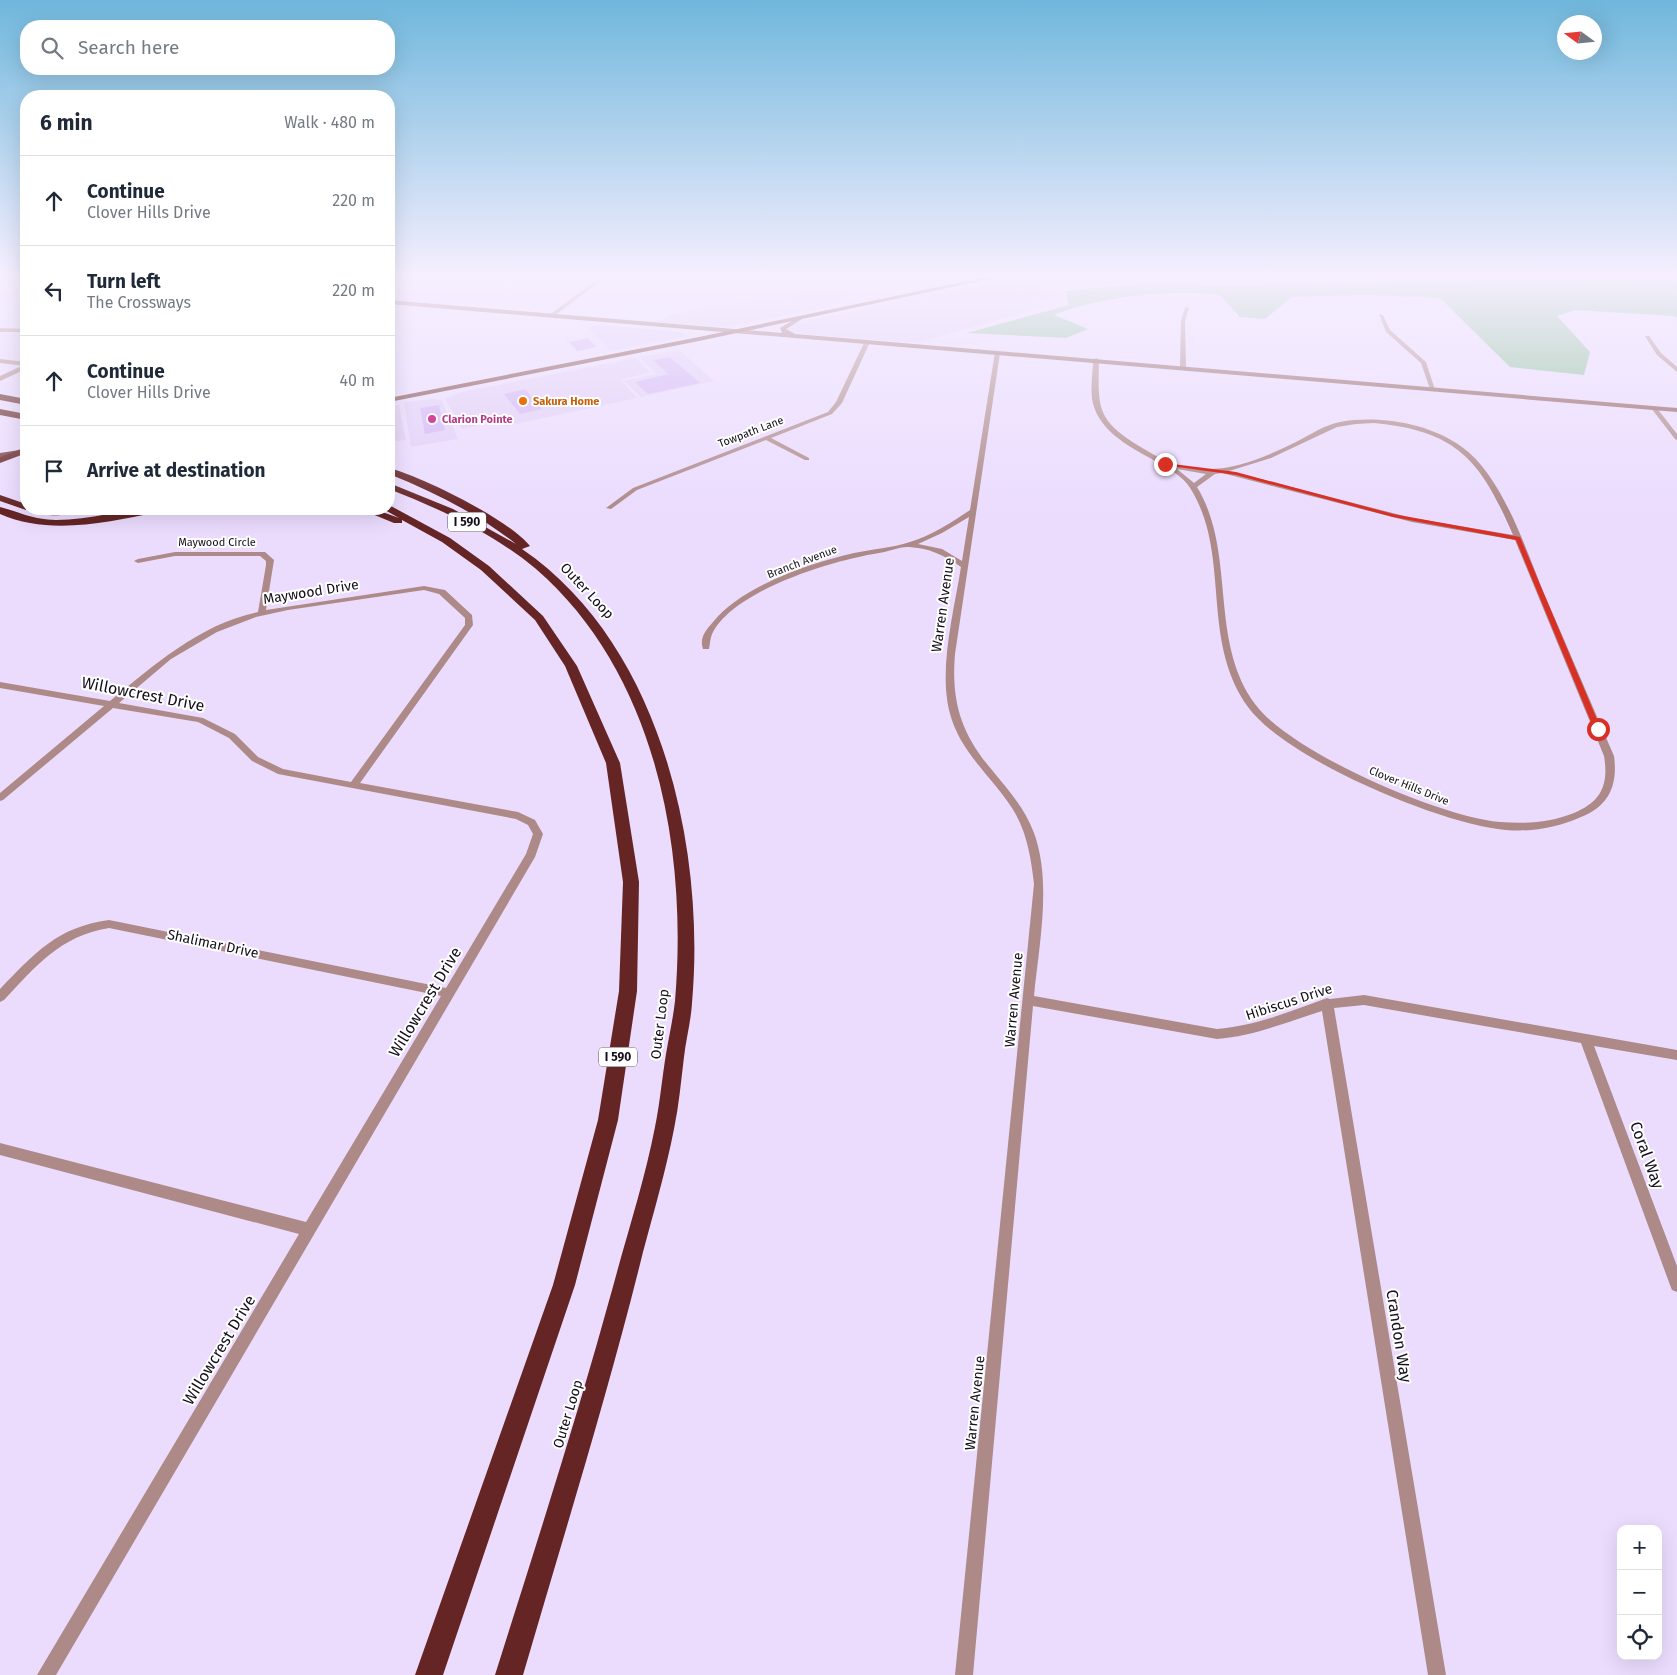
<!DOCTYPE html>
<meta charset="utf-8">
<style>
:root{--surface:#fff;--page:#f6f6f7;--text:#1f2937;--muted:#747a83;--line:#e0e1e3}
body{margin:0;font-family:"Fira Sans",sans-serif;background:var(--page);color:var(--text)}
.controls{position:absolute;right:15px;bottom:15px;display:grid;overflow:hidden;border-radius:10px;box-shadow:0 5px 20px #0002}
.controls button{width:45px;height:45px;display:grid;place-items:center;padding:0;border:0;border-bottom:1px solid var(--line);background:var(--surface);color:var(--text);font:25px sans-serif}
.compass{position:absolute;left:1557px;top:15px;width:45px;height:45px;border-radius:50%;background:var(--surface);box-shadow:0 5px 20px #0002;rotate:285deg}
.stop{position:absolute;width:15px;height:15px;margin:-11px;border:4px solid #d93025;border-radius:50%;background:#fff}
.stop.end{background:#d93025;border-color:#fff;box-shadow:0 1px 5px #0008}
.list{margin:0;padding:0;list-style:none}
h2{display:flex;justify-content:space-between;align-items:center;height:65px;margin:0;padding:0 20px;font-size:21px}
h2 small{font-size:16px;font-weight:400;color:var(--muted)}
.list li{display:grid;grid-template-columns:32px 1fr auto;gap:15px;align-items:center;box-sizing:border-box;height:90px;padding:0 20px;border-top:1px solid var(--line)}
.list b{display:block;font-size:19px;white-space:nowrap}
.list p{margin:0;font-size:16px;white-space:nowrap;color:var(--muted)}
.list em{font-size:16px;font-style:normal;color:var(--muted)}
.icon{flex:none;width:28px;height:28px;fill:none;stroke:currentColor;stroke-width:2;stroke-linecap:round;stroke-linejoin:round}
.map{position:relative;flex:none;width:1677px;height:1675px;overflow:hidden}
.search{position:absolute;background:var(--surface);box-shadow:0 5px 20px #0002;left:20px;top:20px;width:375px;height:55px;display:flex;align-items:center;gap:12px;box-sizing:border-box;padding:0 18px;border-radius:20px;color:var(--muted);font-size:19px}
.panel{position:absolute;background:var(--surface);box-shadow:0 5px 20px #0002;left:20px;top:90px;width:375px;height:425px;border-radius:20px}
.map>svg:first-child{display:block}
</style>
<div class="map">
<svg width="1677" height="1675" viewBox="0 0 1677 1675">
<rect width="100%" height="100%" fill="#ebdcfe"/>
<path fill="#e1cff7" d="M1020,276H1436L1440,278L1221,283L1139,282L1077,287L1072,285V288L1022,278L1058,296L1034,301L1044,307L917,343L791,333L784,330L792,324Z
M828,291L839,292L854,302L724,327L658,322L670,315L704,308Z
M596,325L683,332L687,336L611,351L588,328Z
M679,350L714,381L641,397L624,381L656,374L639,357Z
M636,358L650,372L621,380L637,398L506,426L492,422L462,429L445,399L457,393Z
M432,399L442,400L458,439L411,447L404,402Z
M399,405L406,440L389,442V406Z"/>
<path fill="#8ac096" d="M1609,277L1677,278V318L1674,316L1575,310L1557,316L1590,352L1584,375L1510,367L1440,298L1369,295L1292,297L1265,319L1240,317L1220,295C1169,290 1101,296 1054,315L1088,329L1066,338L967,333L1069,305L1065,291L1142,284L1243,285Z"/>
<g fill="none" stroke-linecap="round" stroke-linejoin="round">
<path stroke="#5bbccb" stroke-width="2" d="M0,281L19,276"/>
</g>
<path fill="#d2b4f4" d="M588,338L597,347L577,351L569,342Z
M670,357L700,383L648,394L635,382L668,374L653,360Z
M525,389L542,409L520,414L504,394Z
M439,405L445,430L425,434L420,408Z"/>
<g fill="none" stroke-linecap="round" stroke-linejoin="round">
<path fill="#ad8a88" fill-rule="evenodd" d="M602,276H607L553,317H549V315Z
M1187,307L1189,308L1185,321L1186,368L1183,370L1180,368L1181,321L1185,308Z
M1379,314L1383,315L1390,330L1426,362L1435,390L1430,389L1421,363L1386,332Z
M0,328L26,329V332H0Z
M1645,336H1649L1661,353L1677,367V372L1657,355Z
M865,341L870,342L842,403L832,414L771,438L809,458V460H805L766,440L637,490L611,509L606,508L633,488L828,412L836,402Z
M995,352L1000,353L955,654C951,701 961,734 992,770C1008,790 1025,808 1034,833C1052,882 1039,945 1034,996L1217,1029C1256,1026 1291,1011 1327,998L1330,999L1364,995L1677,1050V1060L1594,1046L1677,1266V1292L1672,1290L1670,1285L1581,1043L1364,1005L1334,1008L1446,1675H1428L1322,1011C1287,1022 1254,1036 1217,1039L1033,1006L973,1675H955L1034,884C1031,858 1027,831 1012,808C990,774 959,752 949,710C939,667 954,611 961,567C945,555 928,548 909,547C901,546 887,552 879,553C834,560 733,590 712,634C710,639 710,644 709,649H703C699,638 706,630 713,622C742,586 810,563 854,553C873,549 892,548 910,542C932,535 951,523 970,510ZM969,517L962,561L942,549L918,544L942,533Z
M1096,358L1099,360C1098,407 1096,420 1139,446C1148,451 1157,457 1167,462C1171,464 1177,465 1182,466C1223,476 1259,460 1296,442C1310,435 1324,425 1340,422C1379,415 1429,423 1462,447C1503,476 1527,553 1546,598C1569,651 1591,703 1614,756C1618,785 1609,806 1581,817C1554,829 1527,833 1498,829C1435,821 1286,759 1248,707C1200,640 1231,557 1192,491C1186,480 1175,472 1164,466C1139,451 1104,437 1094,407C1089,392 1093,375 1093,360ZM1374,423C1458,431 1481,461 1513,535L1412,518L1229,471L1271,458L1337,427L1356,424ZM1177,469L1206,474L1194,483ZM1222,473L1412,522L1515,540L1604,756C1609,785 1601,802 1574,813C1549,823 1526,824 1500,822C1440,817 1290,752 1255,704C1208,640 1237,553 1197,487L1215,474Z
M0,359L26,362V366L0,363Z
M1654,406L1656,407L1677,434V440L1675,439L1651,408Z
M175,552H265L274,560L266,610L424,586L445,590L472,615L473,625L360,783L518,812L535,820L543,834L535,857L56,1675H37L299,1234L0,1155V1143L306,1222L441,996L109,928C60,936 36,966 4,1000L0,1002V989C35,953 57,927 109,920L446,988L526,854L533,834L528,825L516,819L278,774L252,761L229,738L198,722L113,708L3,800L0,801V793L104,706L0,688V682L110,701C154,665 200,624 258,612L266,565V561L260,556H175L138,563L134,561L138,559ZM424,590L439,594L465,618V625L351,782L283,769L258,757L235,734L203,718L119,703L171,659L217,632L256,617L288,610Z"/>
<path fill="#ad8a88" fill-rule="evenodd" d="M26,364V369L0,381V376Z"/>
<path fill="#905f5d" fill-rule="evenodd" d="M389,300L782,333L780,328L800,316L802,319L786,329L795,334L1677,408V412L389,304Z"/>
<path fill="#79403e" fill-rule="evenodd" d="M991,276H1004L699,341L389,402V398L699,337Z
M26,449V453L0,457V453Z"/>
<path fill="#652525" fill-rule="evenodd" d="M0,394L26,399V405L0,400Z
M0,409L26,414V420L0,415Z
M21,449L26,452L24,454L0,463V457Z
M389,468C423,477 508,519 530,546L522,549C660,643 706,846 692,1003C691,1021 686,1039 684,1057C681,1081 679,1105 674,1129C666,1170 654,1211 643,1252C608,1394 564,1534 523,1675H495C536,1545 578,1415 614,1283C628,1231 645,1179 655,1127C660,1103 662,1078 666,1054C669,1036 673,1019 675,1001C688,849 656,673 536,569C493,533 440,509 389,489V483L453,509L516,544C478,514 434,492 389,474Z
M0,495L26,504V509H30L26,510L0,501Z
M389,505L450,538L489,566L543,616L577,666L620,763L639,882L637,991L618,1120L575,1285L443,1675H415L553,1285L598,1120L619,991L623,882L606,763L565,666L535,620L481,570L442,542L402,520V523H394L360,509H374L399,518L385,510L389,509Z
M0,507C22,513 31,519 56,520C93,520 128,507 164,509L159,512C107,522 50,536 0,514Z
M30,509H53L66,513C59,518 37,514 30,509Z"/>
</g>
<linearGradient id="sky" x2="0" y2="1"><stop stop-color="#6fb7dc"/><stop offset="0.54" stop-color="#f6efff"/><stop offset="1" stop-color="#f6efff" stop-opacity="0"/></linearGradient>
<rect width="1677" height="511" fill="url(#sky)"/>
<path fill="#d93025" d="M1165,463L1236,472L1393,514L1520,537L1601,729L1598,732L1594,729L1516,540L1393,517L1236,475L1163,465Z"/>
<circle fill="#e8710a" stroke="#fff" stroke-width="2" cx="523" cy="401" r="5"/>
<circle fill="#d1479c" stroke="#fff" stroke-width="2" cx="432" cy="419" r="5"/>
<g text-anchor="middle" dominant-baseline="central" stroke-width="4" stroke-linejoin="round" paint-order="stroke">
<g font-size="11" font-weight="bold" fill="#c56008" stroke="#fff" text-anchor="start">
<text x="533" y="401">Sakura Home</text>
</g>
<g font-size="11" font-weight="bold" fill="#b23c85" stroke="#fff" text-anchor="start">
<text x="442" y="419">Clarion Pointe</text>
</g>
<g font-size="11" fill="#140e1a" stroke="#fff">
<text transform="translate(751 432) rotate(-21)">Towpath Lane</text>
<text x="217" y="542">Maywood Circle</text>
<text transform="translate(802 562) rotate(-21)">Branch Avenue</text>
<text transform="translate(1409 786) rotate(22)">Clover Hills Drive</text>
</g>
<g fill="#fff" stroke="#5a565f" stroke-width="1">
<rect x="448" y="512.5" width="38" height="19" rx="4"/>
<rect x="599" y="1047.5" width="38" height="19" rx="4"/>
</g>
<g font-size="12" font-weight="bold" fill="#140e1a">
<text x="467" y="522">I 590</text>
<text x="618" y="1057">I 590</text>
</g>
<g font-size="14" fill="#140e1a" stroke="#fff">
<text transform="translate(587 591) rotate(47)">Outer Loop</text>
<text transform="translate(311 592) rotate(-9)">Maywood Drive</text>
<text transform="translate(943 605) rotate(-82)">Warren Avenue</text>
<text transform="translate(213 944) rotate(12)">Shalimar Drive</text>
<text transform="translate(1014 1000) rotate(-85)">Warren Avenue</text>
<text transform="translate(1289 1002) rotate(-18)">Hibiscus Drive</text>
<text transform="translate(660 1024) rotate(-83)">Outer Loop</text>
<text transform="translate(975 1403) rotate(-84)">Warren Avenue</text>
<text transform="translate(568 1414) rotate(-73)">Outer Loop</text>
</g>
<g font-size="16" fill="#140e1a" stroke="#fff">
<text transform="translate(143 694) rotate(11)">Willowcrest Drive</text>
<text transform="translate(425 1002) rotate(-59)">Willowcrest Drive</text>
<text transform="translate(1647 1155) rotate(70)">Coral Way</text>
<text transform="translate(1399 1336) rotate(81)">Crandon Way</text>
<text transform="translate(219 1350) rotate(-59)">Willowcrest Drive</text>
</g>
</g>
</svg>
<div class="controls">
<button>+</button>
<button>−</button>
<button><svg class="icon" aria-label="locate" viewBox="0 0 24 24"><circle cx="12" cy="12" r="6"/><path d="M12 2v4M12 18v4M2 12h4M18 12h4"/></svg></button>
</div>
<svg class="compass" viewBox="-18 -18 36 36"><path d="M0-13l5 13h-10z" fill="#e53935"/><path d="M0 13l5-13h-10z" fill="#747a83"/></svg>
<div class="stop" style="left:1598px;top:729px"></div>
<div class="stop end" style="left:1165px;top:464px"></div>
<div class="search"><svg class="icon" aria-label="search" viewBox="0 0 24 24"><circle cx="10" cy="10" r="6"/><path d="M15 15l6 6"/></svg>Search here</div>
<section class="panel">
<h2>6 min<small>Walk · 480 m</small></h2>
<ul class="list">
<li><svg class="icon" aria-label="ahead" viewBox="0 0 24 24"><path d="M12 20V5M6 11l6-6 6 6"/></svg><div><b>Continue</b><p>Clover Hills Drive</p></div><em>220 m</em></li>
<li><svg class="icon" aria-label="left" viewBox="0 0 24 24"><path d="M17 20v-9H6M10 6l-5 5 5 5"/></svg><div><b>Turn left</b><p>The Crossways</p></div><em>220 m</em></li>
<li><svg class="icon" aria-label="ahead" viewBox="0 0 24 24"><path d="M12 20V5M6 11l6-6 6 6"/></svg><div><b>Continue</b><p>Clover Hills Drive</p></div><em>40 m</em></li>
<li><svg class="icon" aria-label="arrive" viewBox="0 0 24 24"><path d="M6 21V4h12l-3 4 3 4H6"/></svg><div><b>Arrive at destination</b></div></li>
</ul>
</section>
</div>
